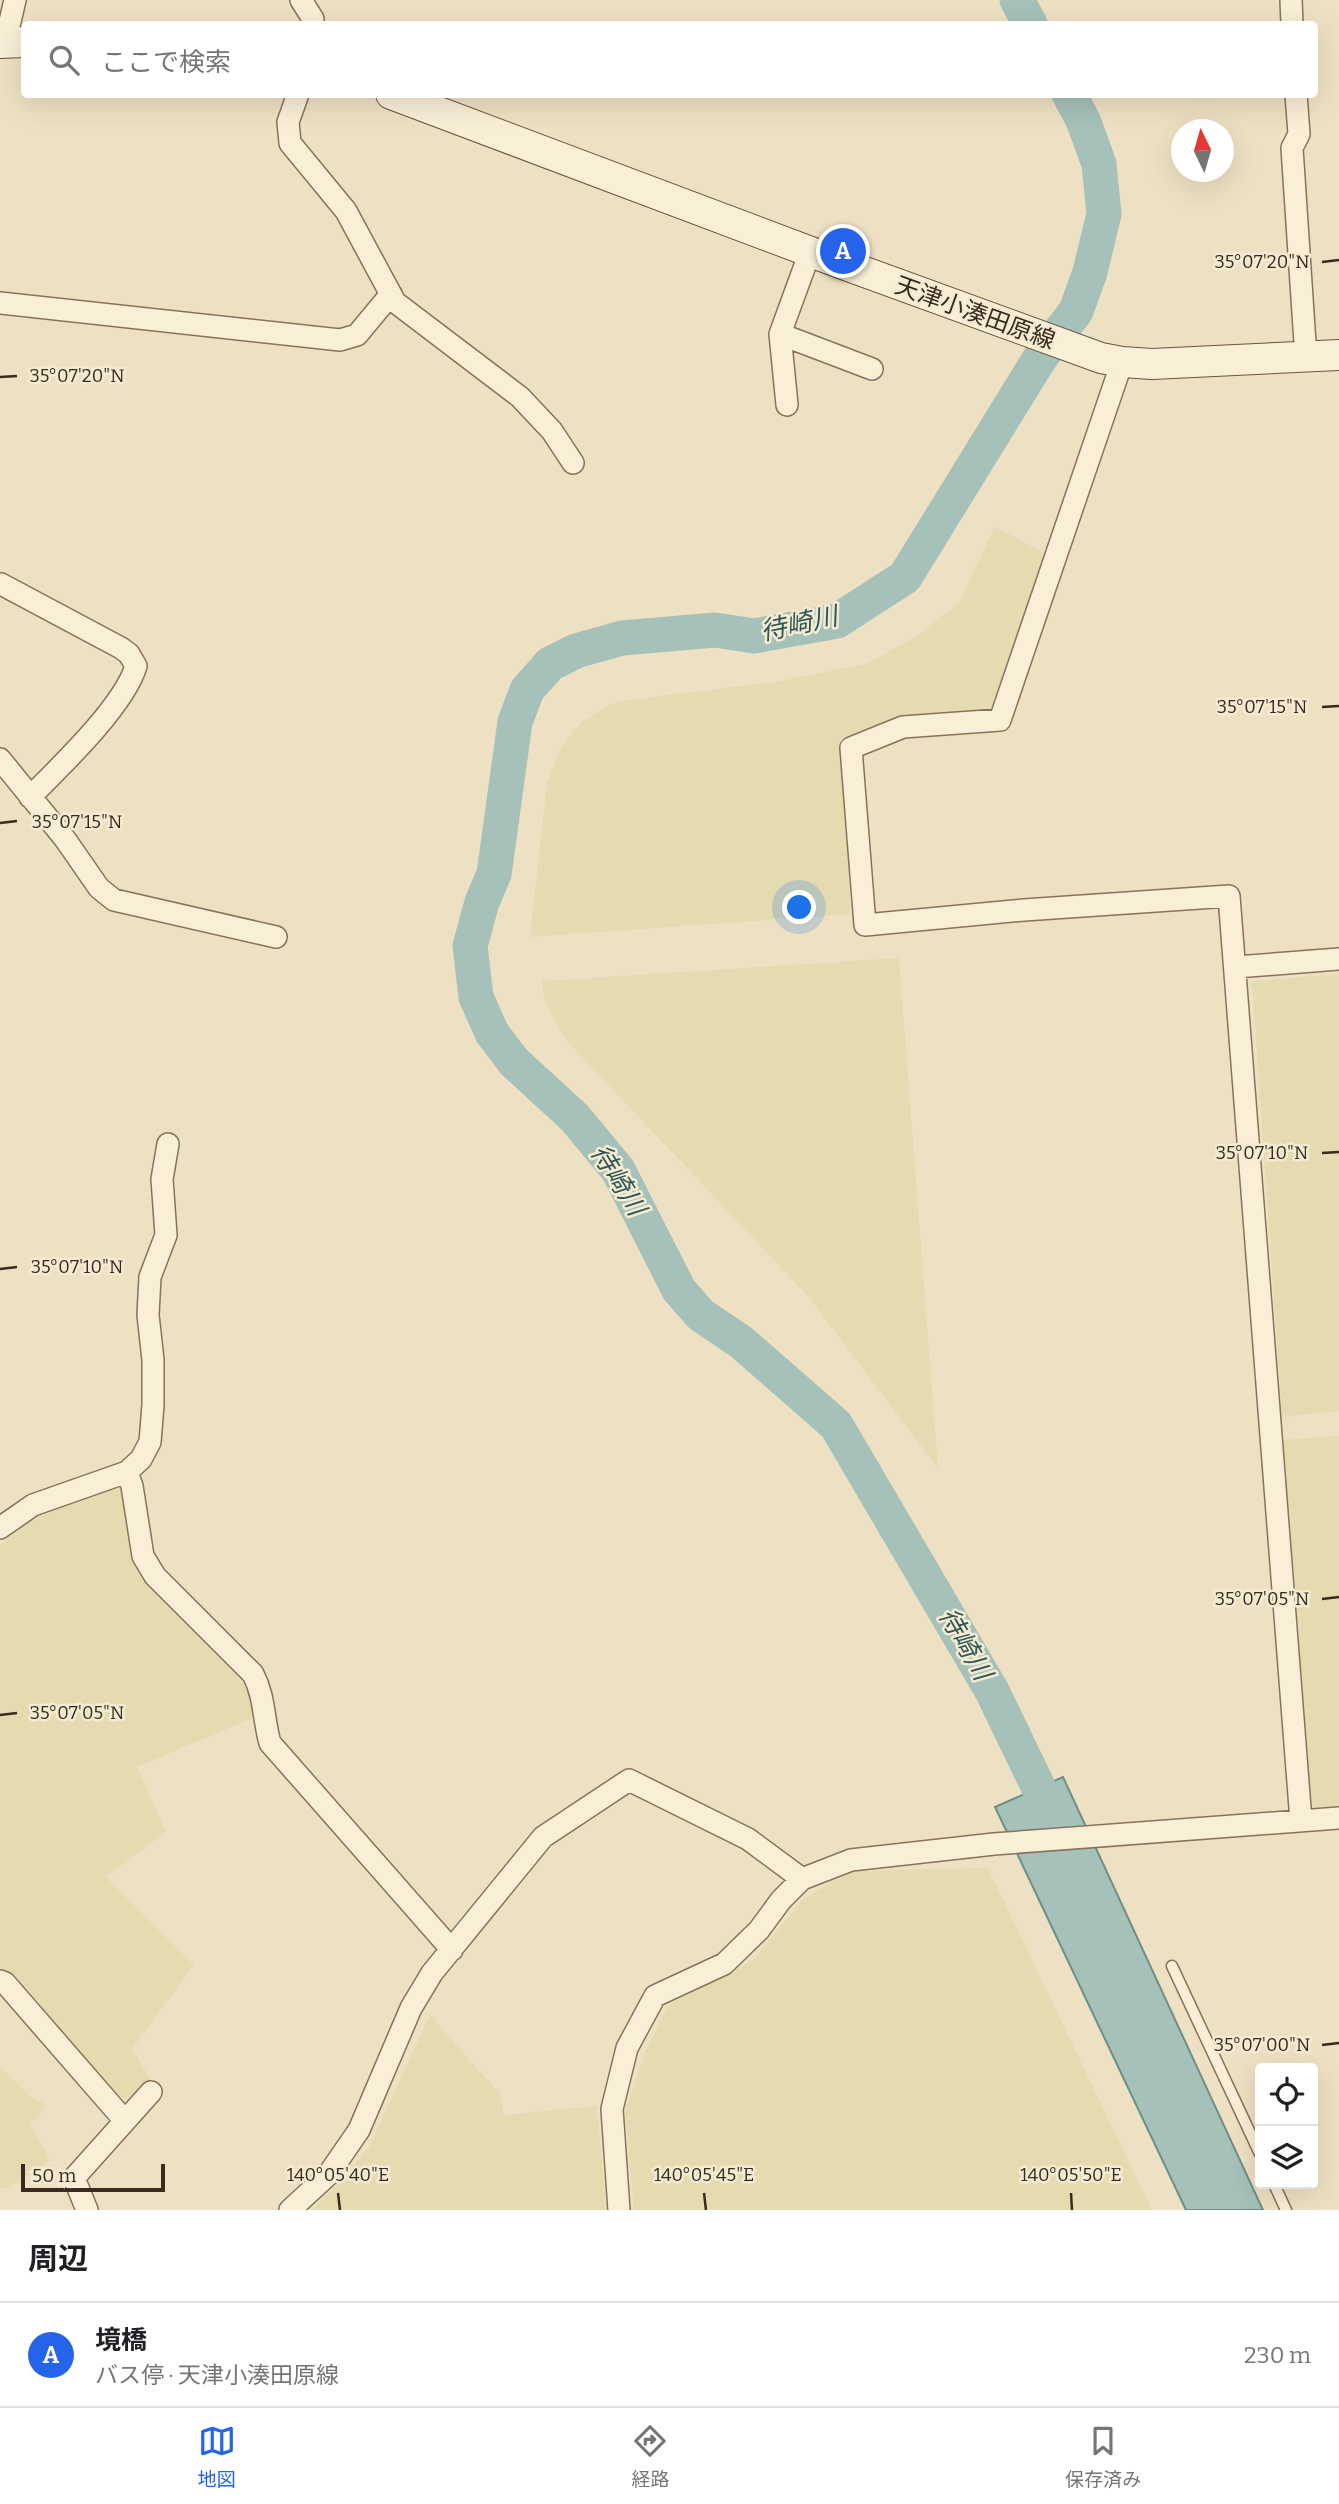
<!DOCTYPE html>
<html lang="ja">
<meta charset="utf-8">
<style>
:root{--surface:#fff;--page:#f6f6f6;--text:#202124;--muted:#757577;--line:#e0e0e0;--accent:#2563eb}
body{margin:0;font-family:Bitter,"Noto Sans JP",serif;background:var(--page);color:var(--text)}
.controls{position:absolute;right:21px;bottom:21px;display:grid;overflow:hidden;border-radius:7px;box-shadow:0 7px 28px #0002}
.controls button{width:63px;height:63px;display:grid;place-items:center;padding:0;border:0;border-bottom:2px solid var(--line);background:var(--surface);color:var(--text);font:35px sans-serif}
.compass{position:absolute;left:1171px;top:119px;width:63px;height:63px;border-radius:50%;background:var(--surface);box-shadow:0 7px 28px #0002;rotate:355deg}
.scale{position:absolute;left:21px;bottom:18px;width:144px;box-sizing:border-box;padding-left:7px;border:4px solid #382a1e;border-top:0;font-size:19px;line-height:24px;white-space:nowrap;color:#382a1e;-webkit-text-stroke:5px #f5ebd2;paint-order:stroke}
.you{position:absolute;left:800px;top:908px;width:24px;height:24px;margin:-18px;border:5px solid #fff;border-radius:50%;background:#1a73e8;box-shadow:0 0 0 10px #1a73e833}
.badge{display:grid;place-items:center;width:46px;height:46px;border-radius:50%;background:var(--accent);color:#fff;font-size:23px;font-weight:700}
.pin{position:absolute;translate:-50% -50%;border:4px solid #fff;box-shadow:0 2px 7px #0006}
.list{margin:0;padding:0;list-style:none}
h2{display:flex;justify-content:space-between;align-items:center;height:91px;margin:0;padding:0 28px;font-size:30px}
h2 small{font-size:23px;font-weight:400;color:var(--muted)}
.list li{display:grid;grid-template-columns:46px 1fr auto;gap:21px;align-items:center;box-sizing:border-box;height:105px;padding:0 28px;border-top:2px solid var(--line)}
.list b{display:block;font-size:26px;white-space:nowrap}
.list p{margin:0;font-size:23px;white-space:nowrap;color:var(--muted)}
.list em{font-size:23px;font-style:normal;color:var(--muted)}
.icon{flex:none;width:38px;height:38px;fill:none;stroke:currentColor;stroke-width:2;stroke-linecap:round;stroke-linejoin:round}
.map{position:relative;flex:none;width:1339px;height:2210px;overflow:hidden}
.search{position:absolute;background:var(--surface);box-shadow:0 7px 28px #0002;left:21px;right:21px;top:21px;height:77px;display:flex;align-items:center;gap:18px;box-sizing:border-box;padding:0 24px;border-radius:7px;color:var(--muted);font-size:26px}
.sheet{height:196px;background:var(--surface)}
nav{display:flex;justify-content:space-around;align-items:center;box-sizing:border-box;height:98px;border-top:2px solid var(--line);background:var(--surface);font-size:19px;color:var(--muted)}
nav a{display:grid;justify-items:center;gap:4px}
nav .on{color:var(--accent)}
.map>svg:first-child{display:block}
</style>
<div class="map">
<svg width="1339" height="2210" viewBox="0 0 1339 2210">
<rect width="100%" height="100%" fill="#eee1c3"/>
<path fill="#e4dbb0" d="M995,526L1045,554L993,708L942,717H904L840,738L848,832L850,914L530,937L547,783L562,746L582,722L609,705L628,700L775,682L865,664L915,638L959,603Z
M899,958L938,1468L807,1295L565,1039L545,1002L542,981Z
M1339,974V1411L1282,1417L1252,981Z
M1339,1436V1806L1312,1808L1283,1440Z
M122,1487L126,1528L138,1572L252,1687L258,1716L137,1767L166,1832L106,1877L194,1965L132,2049L152,2081L131,2099L119,2097L0,1971V1546L24,1519Z
M988,1868L1152,2210H634L625,2113L644,2055L668,2005L752,1961L802,1900L851,1871Z
M430,2015L500,2094L504,2115L597,2106L606,2210H312L336,2186L369,2147Z
M0,2067L32,2097L44,2104L45,2107L40,2115L30,2124L50,2160L6,2189L0,2187Z"/>
<path fill="#a5c1b9" stroke="#6c8f86" stroke-width="2" d="M1063,1777L1263,2210H1186L995,1807Z"/>
<g fill="none" stroke-linecap="round" stroke-linejoin="round">
<path stroke="#a5c1b9" stroke-width="35" d="M1017,0L1030,24
M1059,1830L992,1691L836,1425L741,1342L701,1315L679,1290L618,1170L575,1118L514,1062L492,1033L476,997L470,946L482,902L494,874L515,722L527,690L550,664L576,651L622,638L715,630L754,636L837,621L905,577L1040,358L1076,311L1090,272L1104,214L1099,164L1083,120L1069,94"/>
<defs>
<path id="service" d="M1172,1966L1260,2154
M1274,2184L1286,2210"/>
<path id="minor" d="M301,0L313,19V24
M1291,0L1292,24
M5,43L15,0
M298,94L288,122L290,143L346,211L395,302L520,397L552,431L573,463
M1296,94L1299,134L1292,148L1306,358
M810,252L780,334L872,369
M0,303L340,340L357,335L391,294
M780,334L787,405
M1122,362L1000,720L903,727L851,748L865,925L1024,910L1229,896L1301,1821
M1,584L121,648L129,654L136,666C124,706 61,766 30,797
M0,759L65,839L99,888L114,900L276,937
M1236,967L1339,959
M127,1472L132,1486L143,1556L155,1576L253,1674C265,1697 263,1718 270,1743L452,1950
M0,1528L33,1505L127,1472L141,1459L150,1442L153,1405V1360L148,1315L150,1277L166,1235L162,1179L168,1144
M0,1981L5,1983L125,2121L74,2178L87,2210
M125,2121L151,2092
M290,2210L328,2175L359,2130L411,2008L432,1973L543,1837L629,1780L748,1839L802,1879
M619,2210L612,2109L627,2048L655,1996L724,1964L759,1930L781,1900L802,1879L851,1860L994,1844L1339,1818"/>
<path id="secondary" d="M0,43L24,42
M391,94L840,263L1101,358L1122,362L1152,364L1339,355"/>
</defs>
<use href="#service" stroke="#88725a" stroke-width="13"/>
<use href="#minor" stroke="#88725a" stroke-width="24"/>
<use href="#secondary" stroke="#6a533d" stroke-width="32"/>
<use href="#service" stroke="#f9eed6" stroke-width="10"/>
<use href="#minor" stroke="#f9eed6" stroke-width="21"/>
<use href="#secondary" stroke="#f9eed6" stroke-width="30"/>
</g>
<path fill="none" stroke="#382a1e" stroke-width="2.5" d="M1322,262L1339,260M0,377L17,376M1322,707L1339,706M0,823L17,821M1322,1153L1339,1152M0,1269L17,1267M1322,1599L1339,1597M0,1715L17,1713M1322,2045L1339,2043M338,2193L340,2210M704,2193L706,2210M1071,2193L1072,2210"/>
<g text-anchor="middle" dominant-baseline="central" stroke-width="5" stroke-linejoin="round" paint-order="stroke">
<g font-size="24" fill="#382a1e" stroke="#f5ebd2">
<text transform="translate(975 313) rotate(20)">天津小湊田原線</text>
</g>
<g font-size="26" font-style="italic" fill="#2d5855" stroke="#f5ebd2">
<text transform="translate(799 624) rotate(-12)">待崎川</text>
<text transform="translate(618 1180) rotate(58)">待崎川</text>
<text transform="translate(965 1644) rotate(60)">待崎川</text>
</g>
</g>
<g font-size="18" text-anchor="middle" fill="#382a1e" stroke="#f5ebd2" stroke-width="5" stroke-linejoin="round" paint-order="stroke">
<text x="1262" y="268">35°07'20"N</text>
<text x="77" y="382">35°07'20"N</text>
<text x="1262" y="713">35°07'15"N</text>
<text x="77" y="828">35°07'15"N</text>
<text x="1262" y="1159">35°07'10"N</text>
<text x="77" y="1273">35°07'10"N</text>
<text x="1262" y="1605">35°07'05"N</text>
<text x="77" y="1719">35°07'05"N</text>
<text x="1262" y="2051">35°07'00"N</text>
<text x="338" y="2181">140°05'40"E</text>
<text x="704" y="2181">140°05'45"E</text>
<text x="1071" y="2181">140°05'50"E</text>
</g>
</svg>
<div class="controls">
<button><svg class="icon" aria-label="locate" viewBox="0 0 24 24"><circle cx="12" cy="12" r="6"/><path d="M12 2v4M12 18v4M2 12h4M18 12h4"/></svg></button>
<button><svg class="icon" aria-label="layers" viewBox="0 0 24 24"><path d="M12 4l9 5-9 5-9-5zM3 14l9 5 9-5"/></svg></button>
</div>
<svg class="compass" viewBox="-18 -18 36 36"><path d="M0-13l5 13h-10z" fill="#e53935"/><path d="M0 13l5-13h-10z" fill="#757577"/></svg>
<div class="scale">50 m</div>
<div class="you"></div>
<div class="pin badge" style="left:843px;top:251px">A</div>
<div class="search"><svg class="icon" aria-label="search" viewBox="0 0 24 24"><circle cx="10" cy="10" r="6"/><path d="M15 15l6 6"/></svg>ここで検索</div>
</div>
<section class="sheet">
<h2>周辺<small></small></h2>
<ul class="list">
<li><span class="badge">A</span><div><b>境橋</b><p>バス停 · 天津小湊田原線</p></div><em>230 m</em></li>
</ul>
</section>
<nav>
<a class="on"><svg class="icon" aria-label="map" viewBox="0 0 24 24"><path d="M3 6l6-2 6 2 6-2v14l-6 2-6-2-6 2zM9 4v14M15 6v14"/></svg>地図</a>
<a><svg class="icon" aria-label="directions" viewBox="0 0 24 24"><path d="M12 3l9 9-9 9-9-9zM9 14v-3h6M13 9l2 2-2 2"/></svg>経路</a>
<a><svg class="icon" aria-label="saved" viewBox="0 0 24 24"><path d="M7 4h10v16l-5-4-5 4z"/></svg>保存済み</a>
</nav>
